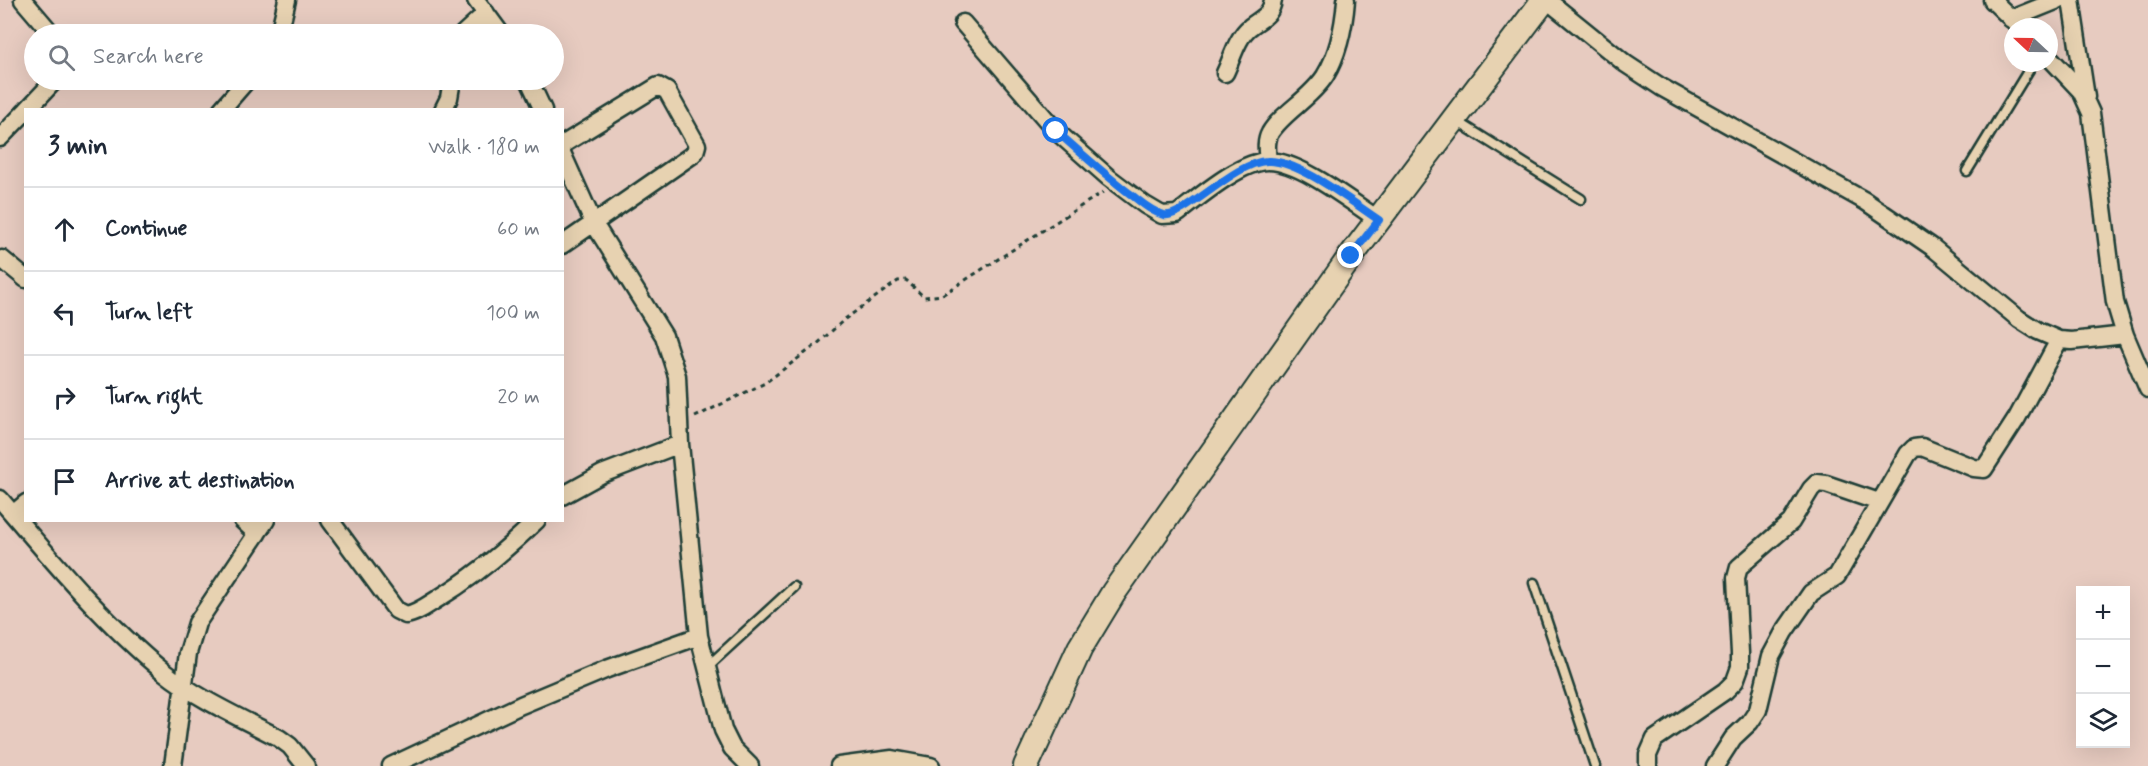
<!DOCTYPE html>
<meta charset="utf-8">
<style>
:root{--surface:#fff;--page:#f2f2f3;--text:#1f2937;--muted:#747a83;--line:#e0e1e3}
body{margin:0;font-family:Mynerve,sans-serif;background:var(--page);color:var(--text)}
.controls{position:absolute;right:18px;bottom:18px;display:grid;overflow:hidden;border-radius:0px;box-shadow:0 6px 24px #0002}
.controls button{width:54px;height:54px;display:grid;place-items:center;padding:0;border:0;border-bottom:2px solid var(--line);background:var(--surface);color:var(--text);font:30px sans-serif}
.compass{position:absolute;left:2004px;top:18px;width:54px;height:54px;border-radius:50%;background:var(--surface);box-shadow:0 6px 24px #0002;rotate:292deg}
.stop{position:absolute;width:18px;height:18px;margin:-14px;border:4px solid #1a73e8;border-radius:50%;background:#fff}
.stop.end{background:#1a73e8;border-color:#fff;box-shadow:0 2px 6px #0008}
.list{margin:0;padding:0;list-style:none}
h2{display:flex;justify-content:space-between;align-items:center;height:78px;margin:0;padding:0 24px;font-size:26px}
h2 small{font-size:20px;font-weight:400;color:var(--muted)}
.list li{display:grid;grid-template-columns:39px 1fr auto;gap:18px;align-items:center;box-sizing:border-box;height:84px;padding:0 24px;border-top:2px solid var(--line)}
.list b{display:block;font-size:22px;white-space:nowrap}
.list em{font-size:20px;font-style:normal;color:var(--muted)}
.icon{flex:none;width:33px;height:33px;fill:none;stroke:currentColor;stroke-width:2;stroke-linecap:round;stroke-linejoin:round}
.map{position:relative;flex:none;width:2148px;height:766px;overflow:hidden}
.search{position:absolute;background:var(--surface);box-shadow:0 6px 24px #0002;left:24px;top:24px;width:540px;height:66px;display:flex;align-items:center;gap:15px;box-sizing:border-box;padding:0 21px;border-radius:33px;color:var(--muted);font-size:22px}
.panel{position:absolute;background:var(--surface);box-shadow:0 6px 24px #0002;left:24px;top:108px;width:540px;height:414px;border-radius:0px}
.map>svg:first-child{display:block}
</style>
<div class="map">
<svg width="2148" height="766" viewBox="0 0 2148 766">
<rect width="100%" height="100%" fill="#e7cbc0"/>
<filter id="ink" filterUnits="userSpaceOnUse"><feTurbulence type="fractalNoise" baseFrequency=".0167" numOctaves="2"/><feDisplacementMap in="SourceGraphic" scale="12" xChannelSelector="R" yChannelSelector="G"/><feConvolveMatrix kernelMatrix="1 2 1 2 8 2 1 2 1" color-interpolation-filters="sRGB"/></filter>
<g filter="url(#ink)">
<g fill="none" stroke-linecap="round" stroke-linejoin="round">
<defs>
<path id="service" d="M1455,120L1581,199
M1967,171L2033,63
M1534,583L1595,766
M707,667L794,587"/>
<path id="minor" d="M23,0L52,34
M476,0L501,34
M1547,0L1626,64L1661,87L1865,201L1932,247L2019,319L2038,331L2059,340L2072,341L2125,335
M1992,0L2019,26
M2071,0L2086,97
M2011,19L2058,0
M963,23L1056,131L1108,177L1145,205L1162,215L1177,214C1198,198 1242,160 1269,161C1302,162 1351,202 1379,220
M279,34L287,0
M463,34L486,13
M2049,57L2081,91L2091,113L2115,302L2125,335L2148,389
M1225,73C1232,59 1237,37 1250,27C1261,18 1271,16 1273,0
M529,80L543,110
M27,110L55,80
M221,110L247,80
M443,110L449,98L452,80
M0,138L26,111
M562,145L658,86L667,91L697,145L695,152L692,155L562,245
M562,153L593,222L664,336L677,376L680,444L699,636L723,730L732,748L750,766
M1268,161C1267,152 1265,142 1270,133C1282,113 1310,99 1325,76C1339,53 1344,26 1346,0
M2,259L26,279
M562,496L602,474L680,444
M0,499C51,559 103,622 164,672C196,698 243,719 279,738L290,746L306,766
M13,514L26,503
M242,520L257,534
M330,520L396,610L406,615C418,613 429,604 439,598C475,576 506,550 537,520
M173,766L188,653L197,623L266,520
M391,766L521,705L607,669L699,636
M839,766L892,759L931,766
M1648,766V755L1655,739L1725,691L1735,681L1740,667V653L1736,578L1739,567L1791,522L1811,489L1817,483L1826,484L1879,502
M1715,766L1733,738L1750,722L1758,710L1771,656L1784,632L1811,593L1837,576L1908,454L1914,448L1922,447L1974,468L1984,469L2017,418L2059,340"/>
<path id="secondary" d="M1026,766L1080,648L1114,592L1351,256L1544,0"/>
</defs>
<use href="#service" stroke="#1f3d34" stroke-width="13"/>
<use href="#minor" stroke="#1f3d34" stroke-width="21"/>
<use href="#secondary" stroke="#1f3d34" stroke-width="28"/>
<path stroke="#1f3d34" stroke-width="3" stroke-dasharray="4.5 4.5" stroke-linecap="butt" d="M695,417L765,383L816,345L845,319L898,281L906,280L924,297L942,295L1103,192"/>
<use href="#service" stroke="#e7d2b1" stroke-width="8"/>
<use href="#minor" stroke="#e7d2b1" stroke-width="16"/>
<use href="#secondary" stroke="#e7d2b1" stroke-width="24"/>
</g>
</g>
<g fill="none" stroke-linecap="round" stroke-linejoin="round" filter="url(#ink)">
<path stroke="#1a73e8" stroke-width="8" d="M1056,131C1080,152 1104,174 1129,193C1140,201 1151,212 1164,215C1184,219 1234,162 1267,161C1298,159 1353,203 1379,220L1351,256"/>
</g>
</svg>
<div class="controls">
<button>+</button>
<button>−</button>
<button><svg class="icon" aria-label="layers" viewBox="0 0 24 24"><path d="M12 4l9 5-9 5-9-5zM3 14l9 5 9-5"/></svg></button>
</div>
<svg class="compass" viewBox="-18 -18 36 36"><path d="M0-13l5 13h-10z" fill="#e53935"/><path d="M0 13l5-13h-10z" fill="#747a83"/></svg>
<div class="stop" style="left:1056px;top:131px"></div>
<div class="stop end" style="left:1351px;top:256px"></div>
<div class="search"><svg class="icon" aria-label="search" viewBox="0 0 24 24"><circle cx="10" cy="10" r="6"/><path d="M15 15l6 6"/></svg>Search here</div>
<section class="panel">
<h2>3 min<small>Walk · 180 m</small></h2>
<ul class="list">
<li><svg class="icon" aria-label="ahead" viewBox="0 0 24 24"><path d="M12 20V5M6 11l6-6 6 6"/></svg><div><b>Continue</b></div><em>60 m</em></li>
<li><svg class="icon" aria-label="left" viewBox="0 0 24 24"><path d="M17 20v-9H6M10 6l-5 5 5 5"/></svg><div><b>Turn left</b></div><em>100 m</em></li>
<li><svg class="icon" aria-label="right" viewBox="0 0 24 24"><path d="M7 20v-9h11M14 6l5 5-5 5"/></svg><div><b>Turn right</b></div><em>20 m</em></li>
<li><svg class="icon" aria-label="arrive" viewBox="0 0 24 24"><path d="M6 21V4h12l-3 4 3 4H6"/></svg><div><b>Arrive at destination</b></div></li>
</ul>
</section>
</div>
